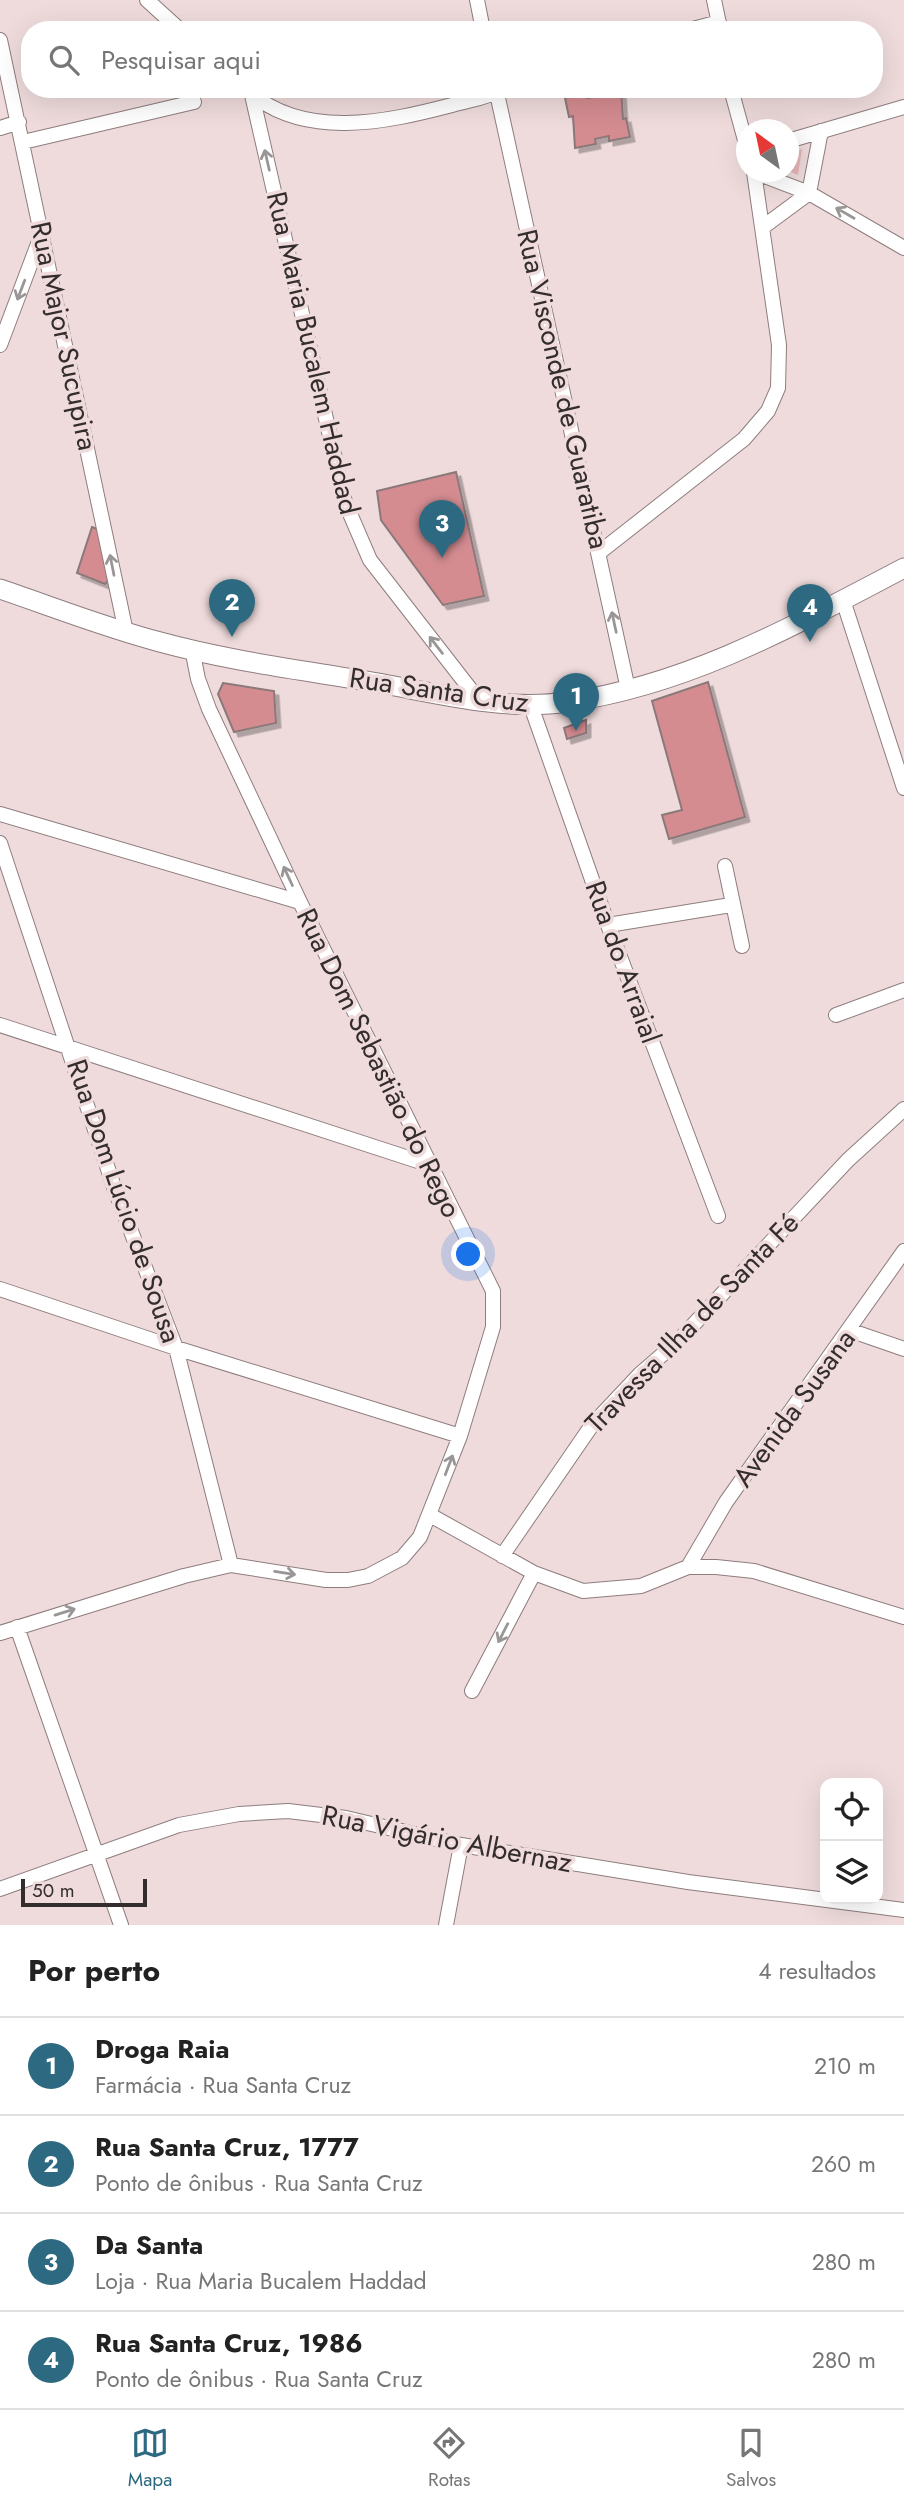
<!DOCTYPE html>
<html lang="pt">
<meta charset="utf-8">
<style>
:root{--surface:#fff;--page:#f2f2f2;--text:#222;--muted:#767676;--line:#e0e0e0;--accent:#2d6a81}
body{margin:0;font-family:Jost,sans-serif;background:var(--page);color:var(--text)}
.controls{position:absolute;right:21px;bottom:21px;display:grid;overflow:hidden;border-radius:14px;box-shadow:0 7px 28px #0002}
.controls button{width:63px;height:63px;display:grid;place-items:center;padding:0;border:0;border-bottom:2px solid var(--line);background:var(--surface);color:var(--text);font:35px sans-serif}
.compass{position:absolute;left:736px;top:119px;width:63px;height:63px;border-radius:50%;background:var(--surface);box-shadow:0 7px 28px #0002;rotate:327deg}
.scale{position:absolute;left:21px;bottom:18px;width:126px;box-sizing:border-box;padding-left:7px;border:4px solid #342d2d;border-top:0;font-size:19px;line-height:24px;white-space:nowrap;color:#342d2d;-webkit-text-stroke:5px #efdbdc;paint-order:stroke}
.you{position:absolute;left:469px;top:1255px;width:24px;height:24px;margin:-18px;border:5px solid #fff;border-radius:50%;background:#1a73e8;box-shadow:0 0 0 10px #1a73e833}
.badge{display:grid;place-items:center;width:46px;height:46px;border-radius:50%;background:var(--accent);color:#fff;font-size:23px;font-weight:700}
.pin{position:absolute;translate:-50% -58px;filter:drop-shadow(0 2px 4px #0008)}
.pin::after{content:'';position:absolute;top:37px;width:24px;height:21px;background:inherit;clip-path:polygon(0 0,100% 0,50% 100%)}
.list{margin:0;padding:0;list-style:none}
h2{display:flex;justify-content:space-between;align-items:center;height:91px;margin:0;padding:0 28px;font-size:30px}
h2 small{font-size:23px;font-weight:400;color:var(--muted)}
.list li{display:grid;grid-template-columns:46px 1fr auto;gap:21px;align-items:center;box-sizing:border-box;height:98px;padding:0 28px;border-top:2px solid var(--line)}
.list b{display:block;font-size:26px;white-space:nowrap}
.list p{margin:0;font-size:23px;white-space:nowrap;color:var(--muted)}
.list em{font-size:23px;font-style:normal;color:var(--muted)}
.icon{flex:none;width:38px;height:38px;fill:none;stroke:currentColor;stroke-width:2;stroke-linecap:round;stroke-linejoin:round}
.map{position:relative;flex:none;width:904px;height:1925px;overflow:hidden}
.search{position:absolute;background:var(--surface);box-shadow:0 7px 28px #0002;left:21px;right:21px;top:21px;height:77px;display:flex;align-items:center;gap:18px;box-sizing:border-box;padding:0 24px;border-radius:28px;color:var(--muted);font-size:26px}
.sheet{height:483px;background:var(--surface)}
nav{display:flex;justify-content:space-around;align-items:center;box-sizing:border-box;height:98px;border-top:2px solid var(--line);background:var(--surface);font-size:19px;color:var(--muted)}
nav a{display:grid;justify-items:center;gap:4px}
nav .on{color:var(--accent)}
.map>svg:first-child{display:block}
</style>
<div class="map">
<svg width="904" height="1925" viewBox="0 0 904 1925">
<defs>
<filter id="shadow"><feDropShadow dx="4.5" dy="4.5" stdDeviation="0" flood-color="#0004"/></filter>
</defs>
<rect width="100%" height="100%" fill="#efdbdc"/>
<path fill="#e8b6b9" d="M802,149L798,175L789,171V154Z"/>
<path fill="#d48c91" stroke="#8b797a" stroke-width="2" filter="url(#shadow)" d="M621,89L623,119L626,118L630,137L609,141V136L595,139L596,144L575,148L573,116L569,117L565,98L586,93L587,98L600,96V91Z
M456,472L484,596L443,605L381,520L377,491Z
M92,527L102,531L110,579L105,584L77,573Z
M708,682L745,817L669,839L662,815L682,810L652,701Z
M223,683L274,691L276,723L234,732L218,694Z
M586,720V733L567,739L564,728Z"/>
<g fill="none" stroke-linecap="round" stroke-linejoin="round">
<defs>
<path id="street" d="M147,0L180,30
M477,0L483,30
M714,0L720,28
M689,30L719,22
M0,40L126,632
M496,89L628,689
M731,89L746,144
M247,90C303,141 387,122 452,105C469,100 488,98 503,89
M252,95L345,502L370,560L478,699
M0,128L19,122
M788,141L904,107
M23,142L194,102
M763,227L809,193L821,131
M0,345L41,236
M600,552L744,439L768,411L778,388L779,345L754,172L809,193L904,248
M843,600L904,788
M531,706L608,925L718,1216
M0,814L300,902
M0,843L114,1187L176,1348L231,1565
M725,866L742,946
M608,925L731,905
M836,1015L904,990
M0,1025L430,1165
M0,1289L176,1348L460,1436
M849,1330L904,1349
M430,1515L534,1573L583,1591L641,1586L688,1567H716L754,1571L904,1617
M502,1556L592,1425L640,1374L678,1341L848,1160L904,1109
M688,1567L726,1502L904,1251
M17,1627L121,1925
M0,1633L184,1576L231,1565L326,1580H348L368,1576L402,1558L420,1537L460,1436L493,1327V1291L300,902L209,709L198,679L192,649
M472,1691L534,1573
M0,1889L179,1825L239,1814L288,1811L346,1818L461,1845L688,1882L904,1910
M446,1925L461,1845"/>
<path id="secondary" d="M0,589C53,607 106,628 160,642C233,662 310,671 384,684C443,695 507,711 567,702C689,685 797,624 904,568"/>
</defs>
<use href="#street" stroke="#8f7d7e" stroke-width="16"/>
<use href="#secondary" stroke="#8f7d7e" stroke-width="21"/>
<use href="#street" stroke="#fff" stroke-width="14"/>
<use href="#secondary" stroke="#fff" stroke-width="19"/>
</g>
<defs><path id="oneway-shaft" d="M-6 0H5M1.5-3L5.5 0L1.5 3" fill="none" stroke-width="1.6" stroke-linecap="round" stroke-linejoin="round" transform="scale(1.75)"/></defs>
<g stroke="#9a9696">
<use href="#oneway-shaft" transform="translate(267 160) rotate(-103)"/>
<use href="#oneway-shaft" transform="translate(845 213) rotate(-150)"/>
<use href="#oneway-shaft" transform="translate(21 290) rotate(111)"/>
<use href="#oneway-shaft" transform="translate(112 565) rotate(-101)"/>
<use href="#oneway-shaft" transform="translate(614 622) rotate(-102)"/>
<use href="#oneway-shaft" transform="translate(436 645) rotate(-128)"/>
<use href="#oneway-shaft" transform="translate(288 876) rotate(-115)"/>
<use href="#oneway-shaft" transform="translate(449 1465) rotate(-69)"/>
<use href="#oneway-shaft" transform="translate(285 1573) rotate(9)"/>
<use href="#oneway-shaft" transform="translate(65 1612) rotate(-17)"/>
<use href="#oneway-shaft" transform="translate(503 1633) rotate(117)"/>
</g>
<g text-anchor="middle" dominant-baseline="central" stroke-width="7" stroke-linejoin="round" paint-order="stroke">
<g font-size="28" fill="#342d2d" stroke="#efdbdc">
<text transform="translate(64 336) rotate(78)">Rua Major Sucupira</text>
<text transform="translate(313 353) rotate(77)">Rua Maria Bucalem Haddad</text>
<text transform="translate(563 389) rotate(77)">Rua Visconde de Guaratiba</text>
<text transform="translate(439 690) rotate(8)">Rua Santa Cruz</text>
<text transform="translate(623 962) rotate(70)">Rua do Arraial</text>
<text transform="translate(379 1063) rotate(64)">Rua Dom Sebastião do Rego</text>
<text transform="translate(124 1201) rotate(71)">Rua Dom Lúcio de Sousa</text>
<text transform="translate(692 1323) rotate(-46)">Travessa Ilha de Santa Fé</text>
<text transform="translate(794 1408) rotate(-54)">Avenida Susana</text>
<text transform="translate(447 1839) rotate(11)">Rua Vigário Albernaz</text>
</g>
</g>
</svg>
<div class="controls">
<button><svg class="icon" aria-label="locate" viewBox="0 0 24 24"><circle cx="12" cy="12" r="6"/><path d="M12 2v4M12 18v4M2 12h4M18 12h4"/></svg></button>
<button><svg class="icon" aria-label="layers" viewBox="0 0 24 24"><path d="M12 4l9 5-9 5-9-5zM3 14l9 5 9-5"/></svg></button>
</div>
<svg class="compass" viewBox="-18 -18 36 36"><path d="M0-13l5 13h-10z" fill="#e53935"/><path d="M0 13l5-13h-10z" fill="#767676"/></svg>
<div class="scale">50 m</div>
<div class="you"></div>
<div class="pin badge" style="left:576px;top:731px">1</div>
<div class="pin badge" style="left:232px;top:637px">2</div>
<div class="pin badge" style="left:442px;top:558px">3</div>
<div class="pin badge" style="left:810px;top:642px">4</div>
<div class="search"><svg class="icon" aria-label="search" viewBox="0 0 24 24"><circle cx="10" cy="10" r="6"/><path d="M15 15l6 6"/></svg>Pesquisar aqui</div>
</div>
<section class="sheet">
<h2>Por perto<small>4 resultados</small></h2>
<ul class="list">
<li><span class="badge">1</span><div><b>Droga Raia</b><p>Farmácia · Rua Santa Cruz</p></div><em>210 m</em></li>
<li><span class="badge">2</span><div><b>Rua Santa Cruz, 1777</b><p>Ponto de ônibus · Rua Santa Cruz</p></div><em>260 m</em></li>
<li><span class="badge">3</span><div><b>Da Santa</b><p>Loja · Rua Maria Bucalem Haddad</p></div><em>280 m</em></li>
<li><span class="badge">4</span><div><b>Rua Santa Cruz, 1986</b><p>Ponto de ônibus · Rua Santa Cruz</p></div><em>280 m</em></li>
</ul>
</section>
<nav>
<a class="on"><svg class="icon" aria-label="map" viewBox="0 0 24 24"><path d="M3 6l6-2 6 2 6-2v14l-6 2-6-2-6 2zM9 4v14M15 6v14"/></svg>Mapa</a>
<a><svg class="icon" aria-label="directions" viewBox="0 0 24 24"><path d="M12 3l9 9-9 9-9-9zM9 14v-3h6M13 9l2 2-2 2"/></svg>Rotas</a>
<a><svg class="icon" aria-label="saved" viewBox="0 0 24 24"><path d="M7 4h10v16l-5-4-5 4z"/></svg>Salvos</a>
</nav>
